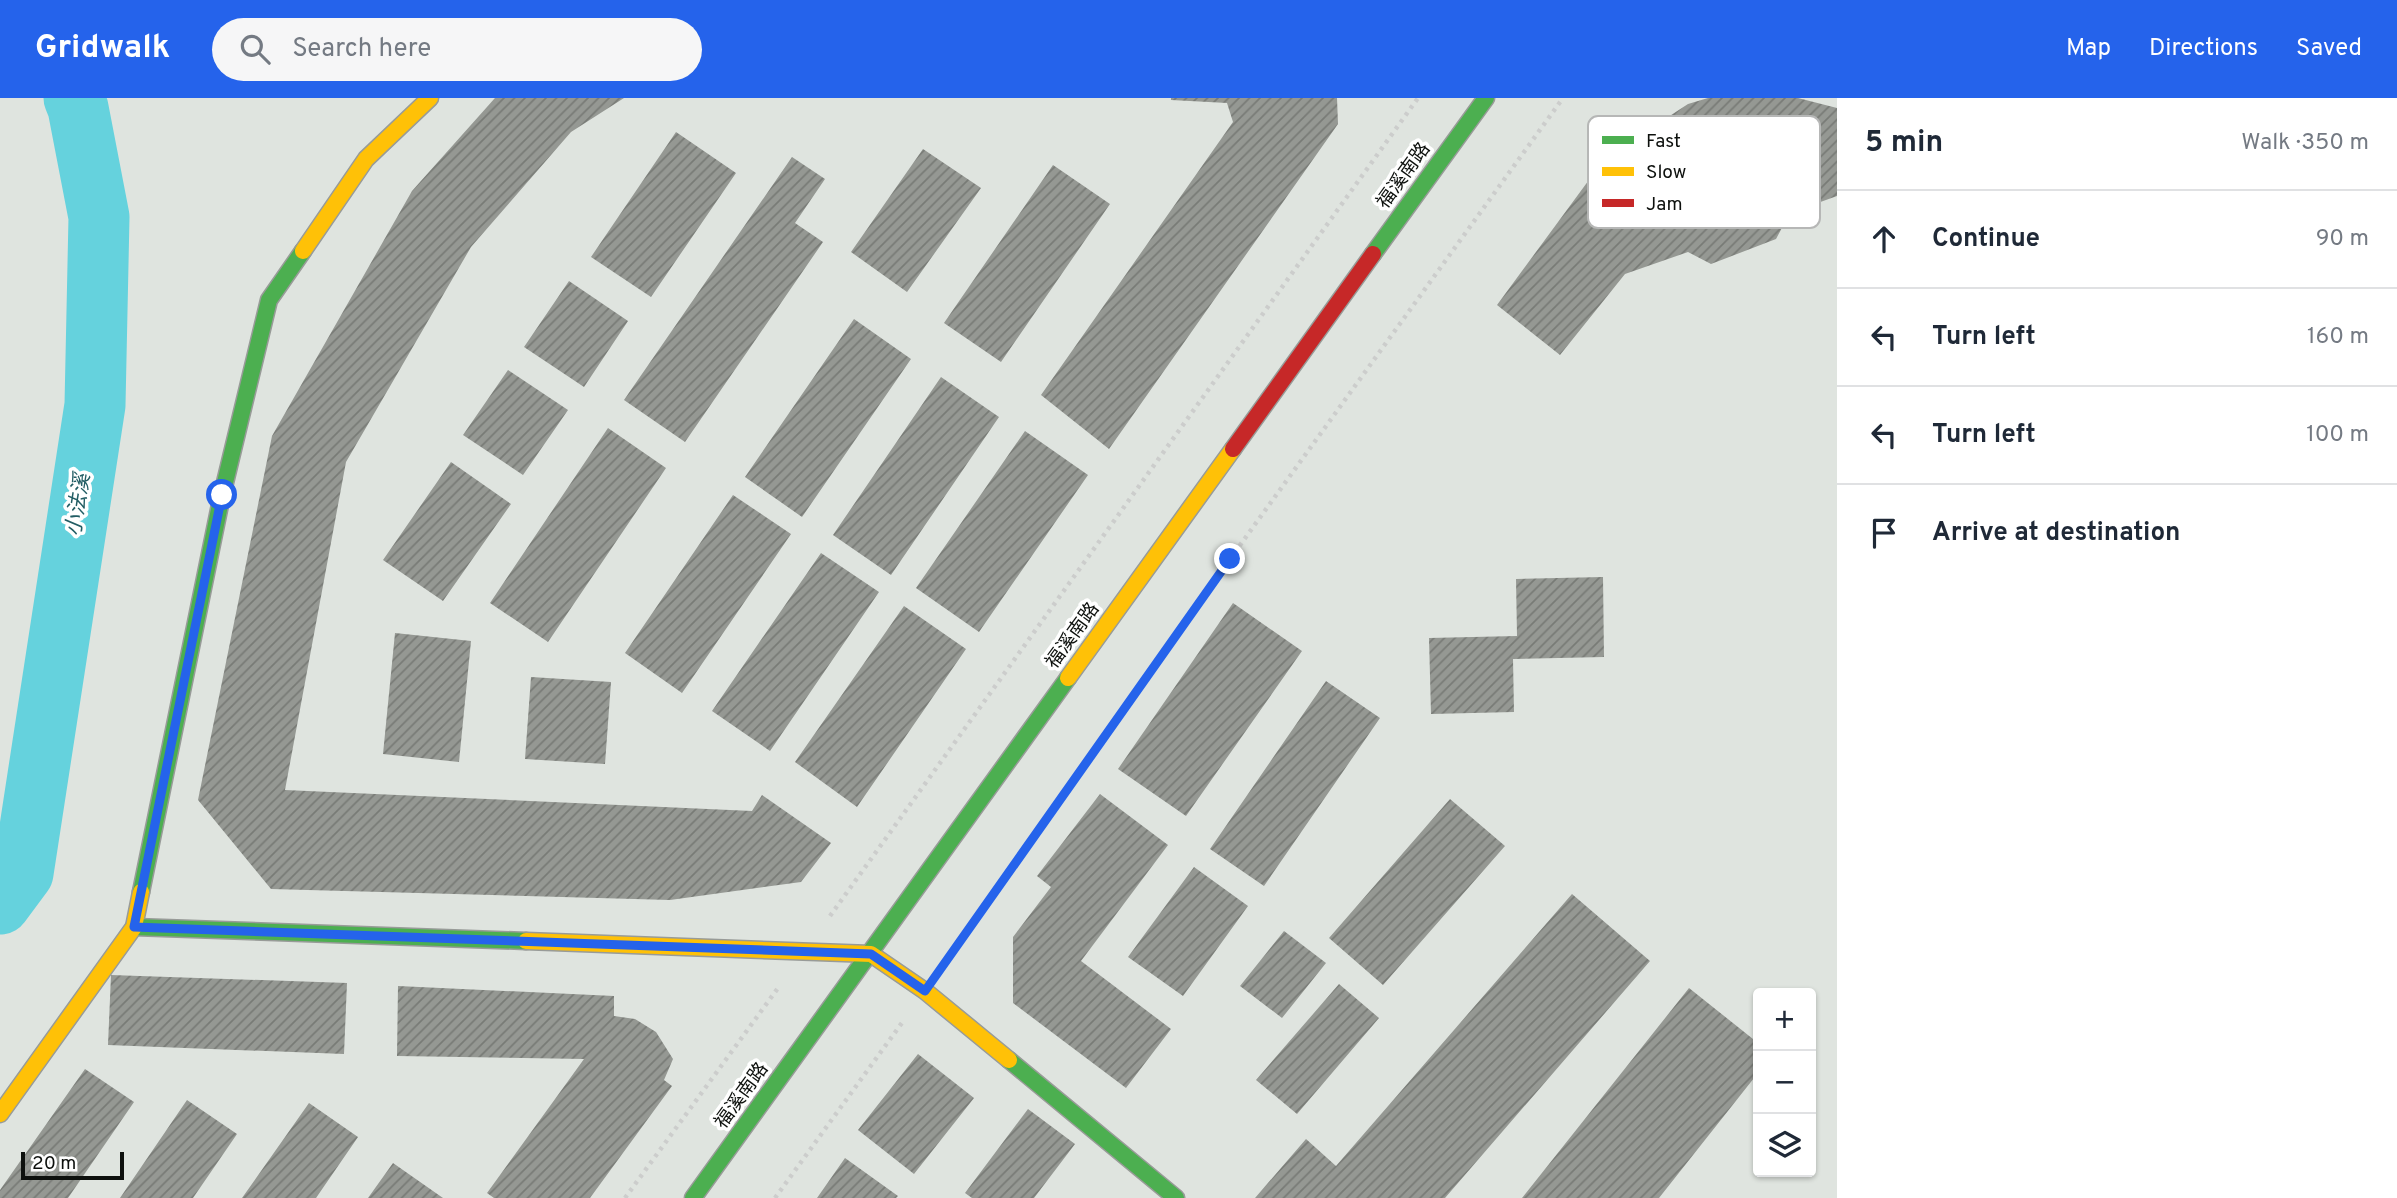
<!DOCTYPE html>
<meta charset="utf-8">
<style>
:root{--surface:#fff;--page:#f6f6f7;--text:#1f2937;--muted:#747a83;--line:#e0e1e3;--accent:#2563eb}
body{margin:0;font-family:Overpass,"Noto Sans SC",sans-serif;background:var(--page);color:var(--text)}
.controls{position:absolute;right:21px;bottom:21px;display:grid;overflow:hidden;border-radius:7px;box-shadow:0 2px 5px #0004}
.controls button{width:63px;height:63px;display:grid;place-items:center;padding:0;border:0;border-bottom:2px solid var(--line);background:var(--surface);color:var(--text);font:35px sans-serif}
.scale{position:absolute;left:21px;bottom:18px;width:103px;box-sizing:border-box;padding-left:7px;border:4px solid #0d100d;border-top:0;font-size:19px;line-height:24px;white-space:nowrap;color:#0d100d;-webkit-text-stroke:5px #fff;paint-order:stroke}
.stop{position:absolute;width:21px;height:21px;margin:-16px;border:5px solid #2563eb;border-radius:50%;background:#fff}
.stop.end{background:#2563eb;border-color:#fff;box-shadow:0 2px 7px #0008}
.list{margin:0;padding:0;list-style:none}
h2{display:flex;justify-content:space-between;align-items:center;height:91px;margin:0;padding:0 28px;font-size:30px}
h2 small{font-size:23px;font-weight:400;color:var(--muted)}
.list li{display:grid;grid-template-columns:46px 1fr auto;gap:21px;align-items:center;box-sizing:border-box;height:98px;padding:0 28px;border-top:2px solid var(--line)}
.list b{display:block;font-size:26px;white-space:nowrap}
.list em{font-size:23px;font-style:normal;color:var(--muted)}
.icon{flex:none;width:38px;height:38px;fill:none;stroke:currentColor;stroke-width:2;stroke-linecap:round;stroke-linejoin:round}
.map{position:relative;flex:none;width:1837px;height:1100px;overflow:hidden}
header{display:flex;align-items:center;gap:42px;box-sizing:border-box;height:98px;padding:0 35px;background:var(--accent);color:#fff}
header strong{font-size:33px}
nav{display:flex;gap:38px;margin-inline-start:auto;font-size:24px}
.search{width:490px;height:63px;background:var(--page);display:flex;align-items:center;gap:18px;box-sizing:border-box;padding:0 24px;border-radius:38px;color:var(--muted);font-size:26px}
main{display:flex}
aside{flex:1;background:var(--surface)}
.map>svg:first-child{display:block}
</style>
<header>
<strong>Gridwalk</strong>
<div class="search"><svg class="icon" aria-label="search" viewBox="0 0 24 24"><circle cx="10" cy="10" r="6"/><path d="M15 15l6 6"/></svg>Search here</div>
<nav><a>Map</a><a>Directions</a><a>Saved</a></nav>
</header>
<main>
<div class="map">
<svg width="1837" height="1100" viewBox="0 0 1837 1100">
<defs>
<pattern id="building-hatch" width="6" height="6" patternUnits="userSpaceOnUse" patternTransform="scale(1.75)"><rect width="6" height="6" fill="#959893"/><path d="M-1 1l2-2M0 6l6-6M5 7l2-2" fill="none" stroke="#787b76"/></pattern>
</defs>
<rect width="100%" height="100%" fill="#dfe4df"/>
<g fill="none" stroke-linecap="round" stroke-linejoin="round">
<path stroke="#65d2dd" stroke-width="61" d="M0,806L23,775L95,307L99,119L78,10L74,0"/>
</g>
<path fill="url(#building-hatch)" d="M495,0H624L571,34L471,149L346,364L285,692L752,713L762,697L831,745L801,784L670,802L271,791L198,702L272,338L412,93Z
M1171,0H1337L1338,26L1109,351L1041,297L1233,24L1227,5L1171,2Z
M1708,0H1798L1837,10V98L1790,115L1776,141L1711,166L1688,154L1625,176L1560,257L1497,207L1597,71L1608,79L1642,36L1688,6Z
M676,34L736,75L651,199L591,159Z
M923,51L981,90L907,194L851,154Z
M792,59L825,81L795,125L823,144L685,344L624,302Z
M1053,67L1110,106L1001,264L944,225Z
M569,183L628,223L584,289L524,249Z
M854,221L911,261L802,419L745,379Z
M508,272L568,312L523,377L463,337Z
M941,279L999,319L891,477L833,437Z
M608,330L666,370L548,544L490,505Z
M1025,333L1088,377L979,534L916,490Z
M451,364L511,406L443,503L383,462Z
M733,397L791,436L682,595L625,555Z
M821,455L879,494L770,653L712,613Z
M1603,479L1604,559L1513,561L1514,614L1431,616L1429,540L1517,538L1516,481Z
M1233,505L1302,553L1186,718L1118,671Z
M904,508L966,551L857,709L795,664Z
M395,535L471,543L459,664L383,656Z
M531,579L611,584L605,666L525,661Z
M1326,583L1380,620L1264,788L1210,751Z
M1100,696L1168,747L1081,863L1171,931L1126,990L1013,905V839L1051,789L1037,778Z
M1450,701L1505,748L1383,887L1329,840Z
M1194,769L1248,808L1183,898L1128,859Z
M1572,796L1650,863L1445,1100H1255L1306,1041L1336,1068Z
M1284,833L1326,865L1282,920L1240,888Z
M111,877L347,885L344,956L108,947Z
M1339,886L1379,920L1297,1016L1256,982Z
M398,888L614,898V918L635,921L656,934L673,961L664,982L672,988L590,1100H494L487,1095L584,961L397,958Z
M1689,890L1758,945V975L1659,1100H1522Z
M918,956L974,1000L914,1076L858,1032Z
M85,971L134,1004L68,1100H0V1092Z
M187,1002L237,1036L193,1100H120Z
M309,1005L358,1039L316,1100H242Z
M1028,1011L1075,1046L1034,1100H972L965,1095Z
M845,1060L898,1098L896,1100H817Z
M393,1065L443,1100H368Z"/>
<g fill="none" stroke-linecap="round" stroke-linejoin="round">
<defs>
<path id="fast" d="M1373,156L1486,0
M141,794L222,397L269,202L303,153
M134,829L526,843
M1009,962L1176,1100
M693,1100L1068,580"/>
<path id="slow" d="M303,153L366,61L430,0
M1068,580L1233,351
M526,843L871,856L925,893L1009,962
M0,1016L134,829L141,794"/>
<path id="jam" d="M1233,351L1373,156"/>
</defs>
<use href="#fast" stroke="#989b98" stroke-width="19"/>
<use href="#slow" stroke="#989b98" stroke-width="19"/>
<use href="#jam" stroke="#989b98" stroke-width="19"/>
<path stroke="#cccdcc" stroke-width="4.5" stroke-dasharray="3.5 5" stroke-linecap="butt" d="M830,818L1418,0
M945,864L1230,461L1563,0
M625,1100L778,890
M775,1100L904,922"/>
<use href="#fast" stroke="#4caf50" stroke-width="16"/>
<use href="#slow" stroke="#ffc107" stroke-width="16"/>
<use href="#jam" stroke="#c62828" stroke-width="16"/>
</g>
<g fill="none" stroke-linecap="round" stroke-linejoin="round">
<path stroke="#2563eb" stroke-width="9" d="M222,397L134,829L871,856L925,893L1230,461"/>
</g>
<g text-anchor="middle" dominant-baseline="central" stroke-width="7" stroke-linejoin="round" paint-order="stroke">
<g font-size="19" fill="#0d100d" stroke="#fff">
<text transform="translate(1404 78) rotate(-54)">福溪南路</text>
<text transform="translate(1073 538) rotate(-54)">福溪南路</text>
<text transform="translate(742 998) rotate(-54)">福溪南路</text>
</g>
<g font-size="21" font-style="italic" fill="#225d64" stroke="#fff">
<text transform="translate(79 407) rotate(-81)">小法溪</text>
</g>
</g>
<rect x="1588" y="18" width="232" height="112" rx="10" fill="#fff" stroke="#b6b7b6" stroke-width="2"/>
<rect x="1602" y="38" width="32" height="8" fill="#4caf50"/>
<rect x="1602" y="69" width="32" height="9" fill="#ffc107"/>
<rect x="1602" y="101" width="32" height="8" fill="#c62828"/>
<g font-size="19" fill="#0d100d">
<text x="1646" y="49">Fast</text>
<text x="1646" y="80">Slow</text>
<text x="1646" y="112">Jam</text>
</g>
</svg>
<div class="controls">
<button>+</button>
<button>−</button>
<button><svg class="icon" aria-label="layers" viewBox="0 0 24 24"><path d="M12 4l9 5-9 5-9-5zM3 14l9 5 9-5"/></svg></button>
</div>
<div class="scale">20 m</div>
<div class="stop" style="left:222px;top:397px"></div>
<div class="stop end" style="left:1230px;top:461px"></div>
</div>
<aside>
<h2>5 min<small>Walk · 350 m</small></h2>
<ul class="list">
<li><svg class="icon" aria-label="ahead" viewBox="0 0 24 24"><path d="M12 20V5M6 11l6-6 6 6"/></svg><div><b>Continue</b></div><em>90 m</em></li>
<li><svg class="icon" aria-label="left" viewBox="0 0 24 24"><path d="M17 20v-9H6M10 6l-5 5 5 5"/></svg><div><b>Turn left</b></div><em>160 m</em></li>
<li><svg class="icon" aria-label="left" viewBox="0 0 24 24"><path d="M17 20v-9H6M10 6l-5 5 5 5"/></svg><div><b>Turn left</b></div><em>100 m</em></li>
<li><svg class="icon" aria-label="arrive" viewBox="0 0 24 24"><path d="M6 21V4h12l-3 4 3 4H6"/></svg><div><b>Arrive at destination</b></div></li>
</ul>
</aside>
</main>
